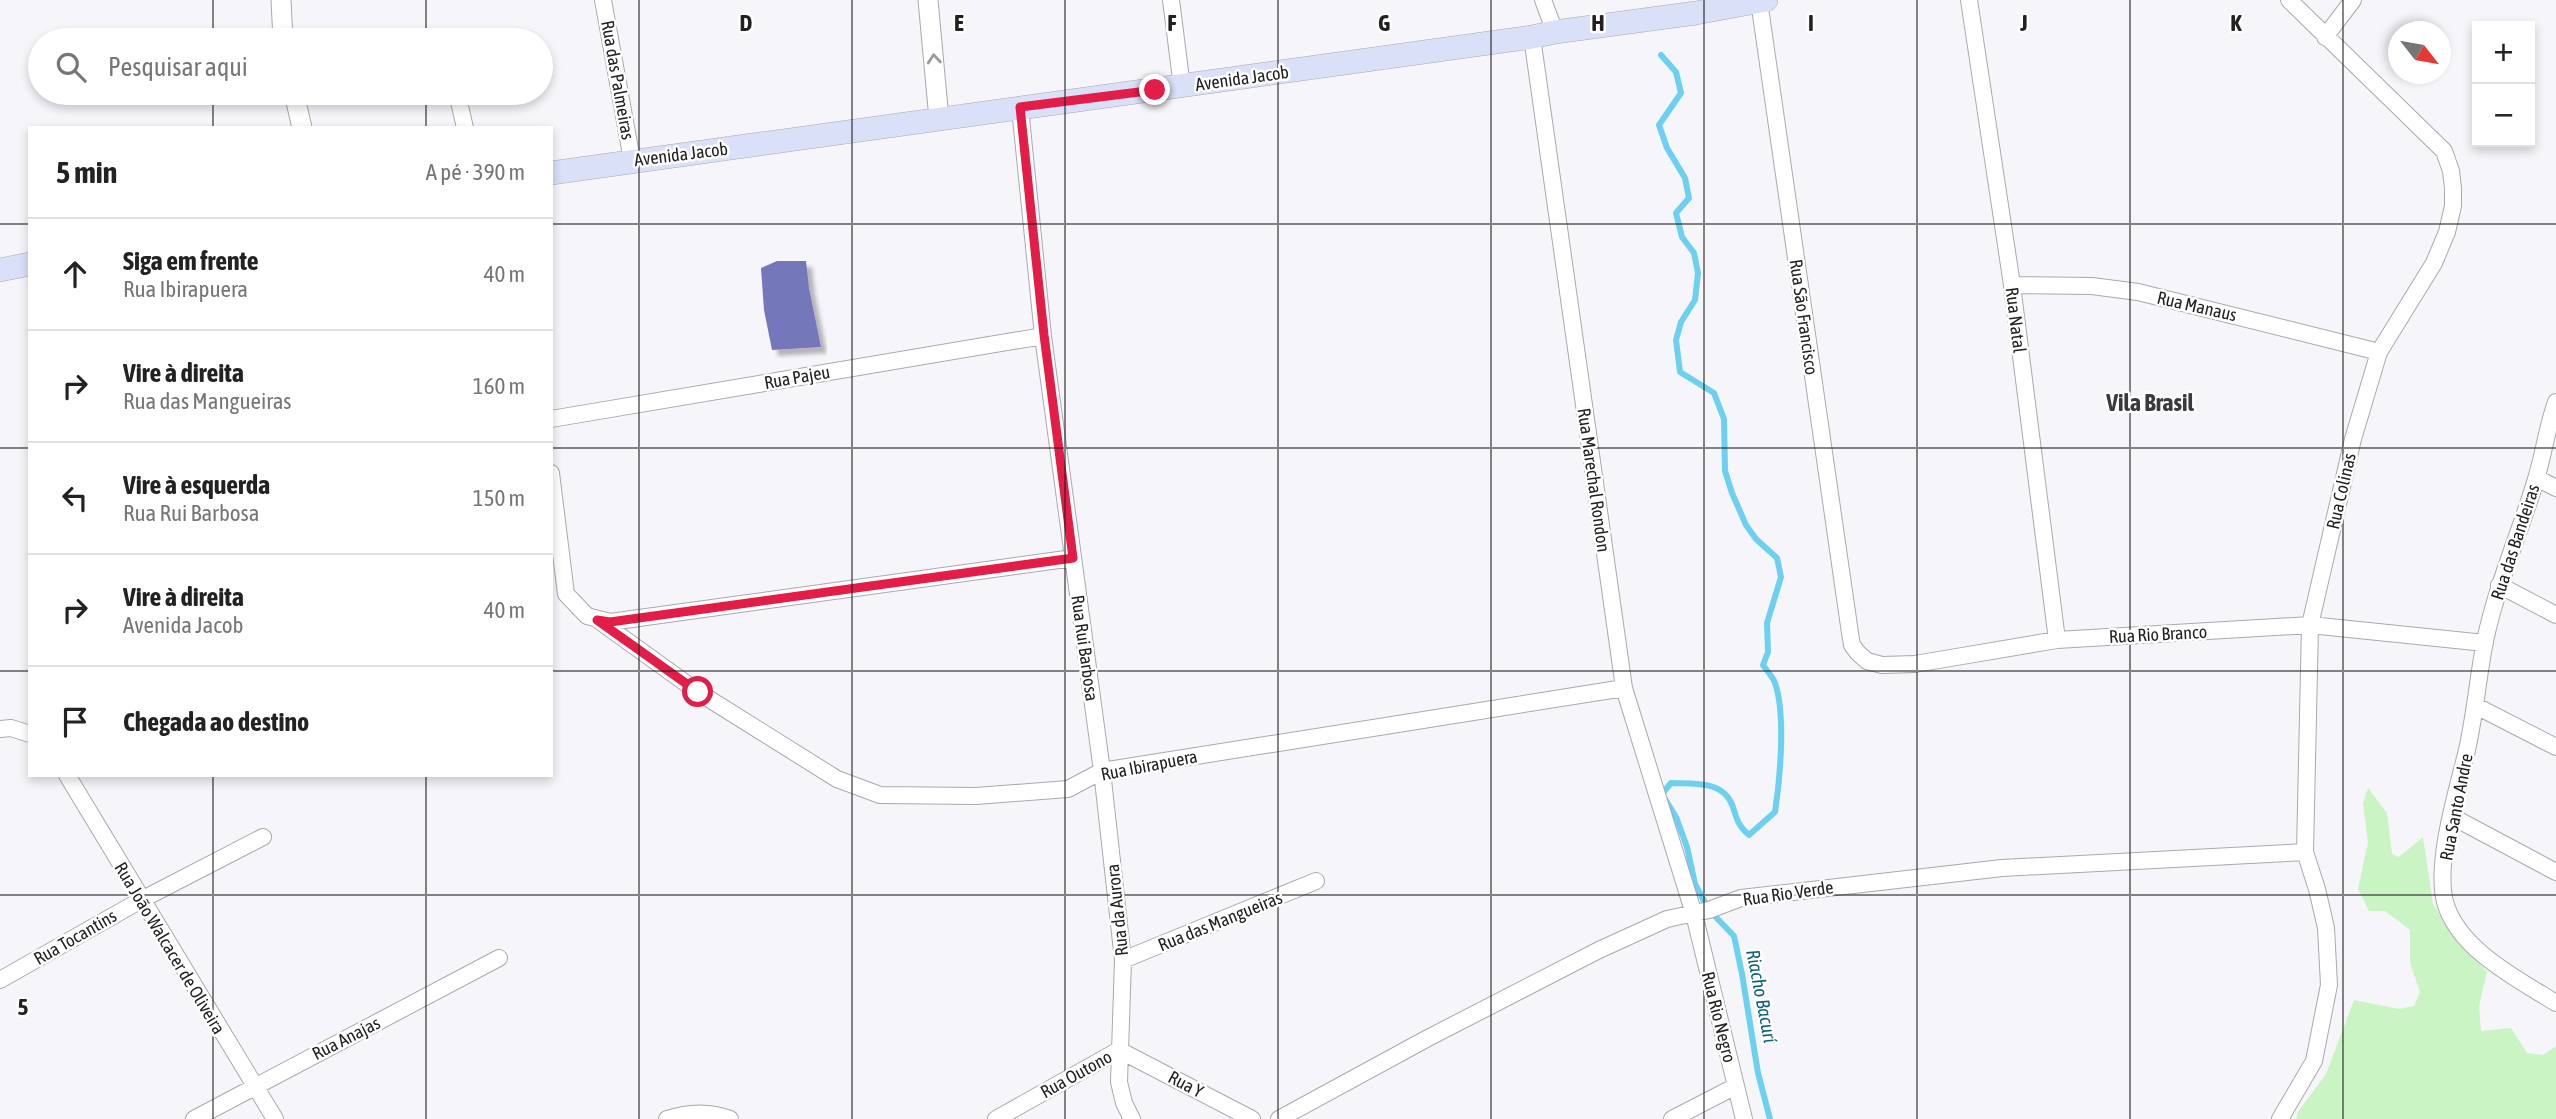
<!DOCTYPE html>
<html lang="pt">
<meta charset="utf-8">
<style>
:root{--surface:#fff;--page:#f6f6f6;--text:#222;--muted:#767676;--line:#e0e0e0}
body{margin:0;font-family:"Asap Condensed",sans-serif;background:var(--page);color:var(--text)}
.controls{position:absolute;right:21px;top:21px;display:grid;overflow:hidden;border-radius:0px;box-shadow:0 4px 10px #0003}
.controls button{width:63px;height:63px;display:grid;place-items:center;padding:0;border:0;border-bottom:2px solid var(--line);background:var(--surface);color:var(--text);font:35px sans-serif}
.compass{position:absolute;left:2388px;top:21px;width:63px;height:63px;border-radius:50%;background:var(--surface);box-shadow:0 4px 10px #0003;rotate:121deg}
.stop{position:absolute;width:21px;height:21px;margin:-16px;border:5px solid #e11d48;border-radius:50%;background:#fff}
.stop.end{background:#e11d48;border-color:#fff;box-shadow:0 2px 7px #0008}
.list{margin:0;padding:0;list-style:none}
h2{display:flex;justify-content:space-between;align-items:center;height:91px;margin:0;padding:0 28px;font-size:30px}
h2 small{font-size:23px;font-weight:400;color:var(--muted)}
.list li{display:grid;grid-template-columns:46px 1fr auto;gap:21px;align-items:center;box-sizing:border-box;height:112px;padding:0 28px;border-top:2px solid var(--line)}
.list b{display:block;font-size:26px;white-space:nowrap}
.list p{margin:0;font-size:23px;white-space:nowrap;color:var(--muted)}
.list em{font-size:23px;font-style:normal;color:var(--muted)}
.icon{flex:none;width:38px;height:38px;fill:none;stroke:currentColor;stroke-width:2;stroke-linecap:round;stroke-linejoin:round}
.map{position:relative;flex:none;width:2556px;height:1119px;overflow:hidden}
.search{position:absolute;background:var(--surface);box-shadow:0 4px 10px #0003;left:28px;top:28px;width:525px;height:77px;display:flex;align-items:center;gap:18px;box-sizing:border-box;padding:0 24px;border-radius:38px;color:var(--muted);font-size:26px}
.panel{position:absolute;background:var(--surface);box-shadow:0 4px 10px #0003;left:28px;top:126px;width:525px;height:651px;border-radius:0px}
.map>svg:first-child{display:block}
</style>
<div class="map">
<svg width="2556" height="1119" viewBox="0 0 2556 1119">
<defs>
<filter id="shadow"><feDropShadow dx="6" dy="6" stdDeviation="2" flood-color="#0004"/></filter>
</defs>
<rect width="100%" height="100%" fill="#f5f5fa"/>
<path fill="#caf4c3" d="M2368,788L2387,813L2392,854L2399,857L2423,837L2433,904L2450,931L2487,972L2479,1006L2481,1031L2511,1028L2527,1053L2543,1055L2556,1046V1119H2296L2298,1112L2326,1074L2354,1000L2399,1009L2414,1006L2420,992L2410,963V930L2385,911H2369L2358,889L2368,842L2363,803Z"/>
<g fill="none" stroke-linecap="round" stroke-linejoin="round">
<path stroke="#6dd0f0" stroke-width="6" d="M1661,55L1676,72L1681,93L1659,125L1667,148L1685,178L1689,198L1676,213L1682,237L1694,253L1698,273L1695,300L1681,322L1676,340L1680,372L1714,393L1724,419L1725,471L1732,493L1746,525L1756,539L1777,558L1781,577L1767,623L1768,652L1763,665C1767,671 1773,677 1775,683C1786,714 1780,780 1775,812L1749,835C1739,827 1737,820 1733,807C1724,780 1694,784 1671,783L1662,794L1676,817L1687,847L1695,884L1709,910L1734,936L1742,974L1758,1073L1770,1119"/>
</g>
<path fill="#7577bb" filter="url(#shadow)" d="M777,261H806L809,288L821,347L772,350L764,310L761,268Z"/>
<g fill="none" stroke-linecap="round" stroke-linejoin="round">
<defs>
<path id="minor" d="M603,0L632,160
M1171,0L1182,87
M1543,0L1555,32
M1969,0L2012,285L2057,640
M1759,1L1850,633L1852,645L1858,653L1867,661L1882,665L1915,664L2057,640L2310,625L2485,643
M1532,37L1624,688L1694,914L1744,1119
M2325,37L2353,0
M457,93L465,128
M1020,108L1043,336L1102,771L1123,960L1119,1082L1124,1103L1132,1119
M2012,285L2092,286L2138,292L2379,352
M2556,402C2547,427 2544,453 2536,479C2520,533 2497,584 2485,641C2478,677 2475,714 2467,750C2457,791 2435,862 2445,902C2458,949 2517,979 2556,1003
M551,419L1043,336
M551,473L566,594L587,616L610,622L1073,558
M2537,478L2556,488
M2499,585L2556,615
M598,620L698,692L837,779L880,795L976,796L1068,789L1102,771L1624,688
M2476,706L2556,747
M0,729L11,728L30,734
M67,775L275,1119
M2451,816L2556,872
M1123,960L1316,881
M0,980L141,900L263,837
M1119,1050L1252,1119
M194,1119L499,958
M667,1119C688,1112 709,1111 730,1119
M996,1119L1119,1050
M1279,1119L1428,1038L1599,950L1667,919L1709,910L1741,898L2002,868L2305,852
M1672,1119L1736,1086
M2280,1119L2314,1061L2329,985L2326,928L2317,889L2305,852L2310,625L2353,439L2379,352L2434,263L2447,232L2453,206V188L2451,171L2444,151L2289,0"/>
<path id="tertiary" d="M281,0L283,40
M928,0L939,119
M294,93L302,128"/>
<path id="secondary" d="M551,173L1532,37L1555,32L1696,13L1766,0
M0,270L30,264"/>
</defs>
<use href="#minor" stroke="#a9a9ae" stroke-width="18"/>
<use href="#tertiary" stroke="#a9a9ae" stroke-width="21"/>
<use href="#secondary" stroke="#a9a9ae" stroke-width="24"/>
<use href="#minor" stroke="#fff" stroke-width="16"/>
<use href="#tertiary" stroke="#fff" stroke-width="19"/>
<use href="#secondary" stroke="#d9e0f8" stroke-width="23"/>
</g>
<defs><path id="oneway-chevron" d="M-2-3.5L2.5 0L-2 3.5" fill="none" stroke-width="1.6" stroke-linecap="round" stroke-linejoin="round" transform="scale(1.75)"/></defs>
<use stroke="#9b9b9c" href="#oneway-chevron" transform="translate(934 59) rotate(-95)"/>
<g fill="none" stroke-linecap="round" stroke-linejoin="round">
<path stroke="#e11d48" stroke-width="9" d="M698,692L597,620L610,622L1073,558L1044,335L1020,107L1155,90"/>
</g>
<path fill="none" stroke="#212122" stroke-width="2" stroke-opacity="0.55" d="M213,0V40M426,0V40M639,0V1119M852,0V1119M1065,0V1119M1278,0V1119M1491,0V1119M1704,0V1119M1917,0V1119M2130,0V1119M2343,0V1119M213,93V128M426,93V128M0,224H30M551,224H2556M0,448H30M551,448H2556M0,671H30M551,671H2556M213,775V1119M426,775V1119M0,895H2556"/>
<g text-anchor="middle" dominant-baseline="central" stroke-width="5" stroke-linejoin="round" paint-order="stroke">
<g font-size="18" fill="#212122" stroke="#fff">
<text transform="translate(1242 78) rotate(-8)">Avenida Jacob</text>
<text transform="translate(618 80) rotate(80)">Rua das Palmeiras</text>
<text transform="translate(681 154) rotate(-7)">Avenida Jacob</text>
<text transform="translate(2197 306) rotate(13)">Rua Manaus</text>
<text transform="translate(1804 317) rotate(82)">Rua São Francisco</text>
<text transform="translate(2016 320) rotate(83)">Rua Natal</text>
<text transform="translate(797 377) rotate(-10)">Rua Pajeu</text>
<text transform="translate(1594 480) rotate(82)">Rua Marechal Rondon</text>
<text transform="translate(2341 491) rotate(-77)">Rua Colinas</text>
<text transform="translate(2515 542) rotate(-72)">Rua das Bandeiras</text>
<text transform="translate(2158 634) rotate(-3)">Rua Rio Branco</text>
<text transform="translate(1085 648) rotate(82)">Rua Rui Barbosa</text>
<text transform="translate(1149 765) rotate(-11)">Rua Ibirapuera</text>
<text transform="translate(2456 807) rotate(-79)">Rua Santo Andre</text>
<text transform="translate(1788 893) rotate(-8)">Rua Rio Verde</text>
<text transform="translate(1117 910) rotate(-96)">Rua da Aurora</text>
<text transform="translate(1220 921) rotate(-22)">Rua das Mangueiras</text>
<text transform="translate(75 937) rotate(-30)">Rua Tocantins</text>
<text transform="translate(170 948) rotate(59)">Rua João Walcacer de Oliveira</text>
<text transform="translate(1719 1017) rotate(76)">Rua Rio Negro</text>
<text transform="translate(346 1038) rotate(-27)">Rua Anajas</text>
<text transform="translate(1076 1074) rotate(-29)">Rua Outono</text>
<text transform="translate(1186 1084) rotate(28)">Rua Y</text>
</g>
<g font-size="19" font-style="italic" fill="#0c5f75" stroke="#fff">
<text transform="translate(1762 996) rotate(79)">Riacho Bacurí</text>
</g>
<g font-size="24" font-weight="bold" fill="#3a3a3e" stroke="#fff">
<text x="2150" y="402">Vila Brasil</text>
</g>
</g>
<g font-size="23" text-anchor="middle" font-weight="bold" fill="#212122" stroke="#fff" stroke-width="5" stroke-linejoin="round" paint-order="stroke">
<text x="746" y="31">D</text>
<text x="959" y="31">E</text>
<text x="1172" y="31">F</text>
<text x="1384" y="31">G</text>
<text x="1598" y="31">H</text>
<text x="1811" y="31">I</text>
<text x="2024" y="31">J</text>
<text x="2236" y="31">K</text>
<text x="23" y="1015">5</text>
</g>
</svg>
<div class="controls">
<button>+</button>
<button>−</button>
</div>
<svg class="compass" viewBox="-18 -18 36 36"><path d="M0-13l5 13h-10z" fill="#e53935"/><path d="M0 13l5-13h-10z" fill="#767676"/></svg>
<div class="stop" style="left:698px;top:692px"></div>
<div class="stop end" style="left:1155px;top:90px"></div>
<div class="search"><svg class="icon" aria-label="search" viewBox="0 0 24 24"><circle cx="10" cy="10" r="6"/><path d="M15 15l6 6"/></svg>Pesquisar aqui</div>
<section class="panel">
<h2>5 min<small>A pé · 390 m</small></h2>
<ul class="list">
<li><svg class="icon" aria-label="ahead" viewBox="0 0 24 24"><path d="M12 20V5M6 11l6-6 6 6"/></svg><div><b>Siga em frente</b><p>Rua Ibirapuera</p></div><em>40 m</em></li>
<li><svg class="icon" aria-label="right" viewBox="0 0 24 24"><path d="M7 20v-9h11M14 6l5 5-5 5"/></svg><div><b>Vire à direita</b><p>Rua das Mangueiras</p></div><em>160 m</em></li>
<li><svg class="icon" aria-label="left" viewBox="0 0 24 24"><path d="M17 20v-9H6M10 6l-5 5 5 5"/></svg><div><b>Vire à esquerda</b><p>Rua Rui Barbosa</p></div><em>150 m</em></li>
<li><svg class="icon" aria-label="right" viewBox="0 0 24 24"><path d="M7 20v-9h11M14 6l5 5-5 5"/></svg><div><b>Vire à direita</b><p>Avenida Jacob</p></div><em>40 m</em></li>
<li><svg class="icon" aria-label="arrive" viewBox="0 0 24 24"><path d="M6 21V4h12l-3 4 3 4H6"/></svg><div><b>Chegada ao destino</b></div></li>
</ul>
</section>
</div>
